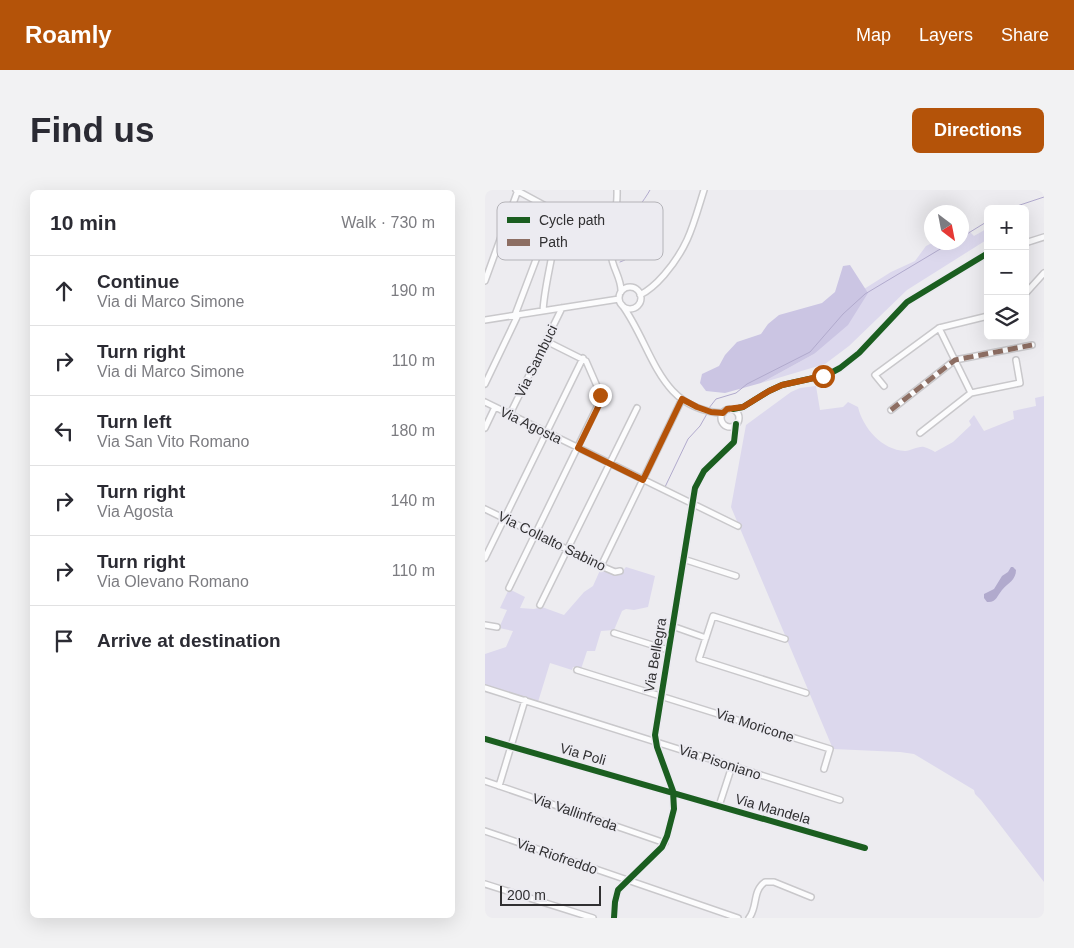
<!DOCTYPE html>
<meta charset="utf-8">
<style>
:root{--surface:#fff;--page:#f2f2f3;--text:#2b2b33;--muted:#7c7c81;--line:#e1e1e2;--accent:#b45309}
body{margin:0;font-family:Helvetica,sans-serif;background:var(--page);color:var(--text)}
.controls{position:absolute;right:15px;top:15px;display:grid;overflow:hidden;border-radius:8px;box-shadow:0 5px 20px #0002}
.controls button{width:45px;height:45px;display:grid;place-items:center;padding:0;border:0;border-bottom:1px solid var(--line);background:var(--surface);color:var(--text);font:25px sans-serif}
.compass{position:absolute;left:439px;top:15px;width:45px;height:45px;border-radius:50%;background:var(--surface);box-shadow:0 5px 20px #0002;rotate:148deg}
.scale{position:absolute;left:15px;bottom:12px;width:101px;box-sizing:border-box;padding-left:5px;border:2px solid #313032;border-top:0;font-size:14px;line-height:18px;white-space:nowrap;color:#313032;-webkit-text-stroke:4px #ecebf1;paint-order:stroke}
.stop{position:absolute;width:15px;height:15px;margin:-11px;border:4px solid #b45309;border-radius:50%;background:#fff}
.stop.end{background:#b45309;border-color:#fff;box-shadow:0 1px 5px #0008}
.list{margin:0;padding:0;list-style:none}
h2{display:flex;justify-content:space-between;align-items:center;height:65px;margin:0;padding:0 20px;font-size:21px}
h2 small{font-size:16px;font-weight:400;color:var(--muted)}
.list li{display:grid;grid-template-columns:32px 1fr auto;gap:15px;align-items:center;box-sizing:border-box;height:70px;padding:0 20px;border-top:1px solid var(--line)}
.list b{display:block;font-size:19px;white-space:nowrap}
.list p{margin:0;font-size:16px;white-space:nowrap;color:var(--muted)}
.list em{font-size:16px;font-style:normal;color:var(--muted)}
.icon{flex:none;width:28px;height:28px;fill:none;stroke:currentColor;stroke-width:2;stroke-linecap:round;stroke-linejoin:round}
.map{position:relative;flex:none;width:559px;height:728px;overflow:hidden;border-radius:8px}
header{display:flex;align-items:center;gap:30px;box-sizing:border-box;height:70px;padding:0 25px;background:var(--accent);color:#fff}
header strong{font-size:24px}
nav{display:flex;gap:28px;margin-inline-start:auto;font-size:18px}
.intro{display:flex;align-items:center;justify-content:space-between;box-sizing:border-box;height:120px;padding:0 30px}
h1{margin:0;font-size:35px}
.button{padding:12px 22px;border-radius:8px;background:var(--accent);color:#fff;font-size:18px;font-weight:700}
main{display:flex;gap:30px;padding:0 30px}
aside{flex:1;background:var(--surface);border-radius:8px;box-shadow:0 5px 20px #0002}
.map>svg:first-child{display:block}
</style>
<header>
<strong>Roamly</strong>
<nav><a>Map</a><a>Layers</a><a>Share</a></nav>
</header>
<div class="intro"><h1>Find us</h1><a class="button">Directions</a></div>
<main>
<aside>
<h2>10 min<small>Walk · 730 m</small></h2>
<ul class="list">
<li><svg class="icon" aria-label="ahead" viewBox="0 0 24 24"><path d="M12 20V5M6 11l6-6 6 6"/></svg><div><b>Continue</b><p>Via di Marco Simone</p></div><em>190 m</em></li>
<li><svg class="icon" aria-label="right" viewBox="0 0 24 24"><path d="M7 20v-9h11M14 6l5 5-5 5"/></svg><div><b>Turn right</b><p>Via di Marco Simone</p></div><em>110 m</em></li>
<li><svg class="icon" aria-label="left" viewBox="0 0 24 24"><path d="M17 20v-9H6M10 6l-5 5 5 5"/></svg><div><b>Turn left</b><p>Via San Vito Romano</p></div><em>180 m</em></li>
<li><svg class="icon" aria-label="right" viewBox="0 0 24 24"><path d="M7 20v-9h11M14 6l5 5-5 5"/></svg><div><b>Turn right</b><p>Via Agosta</p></div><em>140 m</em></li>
<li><svg class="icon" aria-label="right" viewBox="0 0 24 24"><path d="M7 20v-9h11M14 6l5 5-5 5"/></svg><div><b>Turn right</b><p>Via Olevano Romano</p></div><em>110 m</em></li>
<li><svg class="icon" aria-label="arrive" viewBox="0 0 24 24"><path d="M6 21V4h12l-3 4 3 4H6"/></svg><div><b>Arrive at destination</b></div></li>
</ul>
</aside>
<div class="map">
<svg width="559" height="728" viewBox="0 0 559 728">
<rect width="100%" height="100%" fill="#edecf0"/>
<path fill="#dcd8ed" d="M480,37L489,46L503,38V49L422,100L364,156L340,174L276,193L329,164L379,99L406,82L430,71L441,56L447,53L477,52V38Z
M331,196L335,220L358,217L363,212L373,217C378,238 397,260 420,261C426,261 433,256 439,257C443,258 447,260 450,262L468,252L486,235L484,231L489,225L499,241L529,229L528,221L551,216L550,208L559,206V692L496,610L490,604L489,600L429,564L415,562L348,559L246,317L261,235L306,202L315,198Z
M141,377L170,386L163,417L149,420L141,419L137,421L129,440L116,441L110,461H102L96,479L88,477L87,480L65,473L53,512L0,495V464L21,457L28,441L14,438L22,420L15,418L24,399L40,407L35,418L49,419L57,417L79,425L99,402L108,396L116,378L136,383Z"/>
<path fill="#cbc5e3" d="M365,75L383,103L363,135L329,164L276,193L240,203L221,201L215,193L217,184L234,176L240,165L252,152L276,144L283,134L294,125L337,113L350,102L358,76Z"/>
<path fill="#b1aacd" d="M526,377H528L531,380C531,390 523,393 517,400C512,406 511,413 502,412L499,408V404L509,399L517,386L523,382Z"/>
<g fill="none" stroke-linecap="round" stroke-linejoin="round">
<path stroke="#b1aacd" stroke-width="1" d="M523,19L559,7
M477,47L503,31
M135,72C157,65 141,48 145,34C148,23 159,11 165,0
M224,218L231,209L251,203L262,194L325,162L358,124L380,104L467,52
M180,297L203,249L215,236L223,222"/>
<defs>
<path id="minor" d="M31,0L68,20L71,24C72,57 60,88 58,121
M132,0C133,21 126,43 126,64C127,78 137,89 136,102
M540,53L559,47
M0,91L33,0
M134 108a11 11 0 1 1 22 0a11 11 0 1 1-22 0Z
M540,104L559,83
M155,105C165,100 172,93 179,85C204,56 208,35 219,0
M137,115C168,157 173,220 238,223
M30,125L52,67
M503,126L454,138L486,203L535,193L531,170
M0,130L134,109
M0,194L33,125
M399,196L390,185L454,138
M0,212L253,336
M248,219L258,217L284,201L297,195L342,185L355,178L374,163L422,112L503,63
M236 228a9 9 0 1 1 18 0a9 9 0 1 1-18 0Z
M406,220L470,170L547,155
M25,224L77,118
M0,238L10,217
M435,243L486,203
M0,319L116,376L130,382L135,381
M0,368L98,168
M198,369L251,386
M116,376L197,209
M24,398L115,211V203L101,171L61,151
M55,415L152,218
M0,435L12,437
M187,436L221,448
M129,443L183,460
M300,449L228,426L214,469L321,503
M92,480L345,559L339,579
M0,498L355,610
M0,549L380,658
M0,591L180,653
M14,596L40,510
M234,616L247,576
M0,641L253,728
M0,694L108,728
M129,728L130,712L133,700L177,657L182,646L189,619L188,601L172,557L170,545L210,298L219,281L249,252L251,234
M264,728C273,717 267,701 280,692H289L326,707"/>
</defs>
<use href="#minor" stroke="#c9c8cb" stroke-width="8"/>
<use href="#minor" stroke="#fcfcfd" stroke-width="5"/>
<path stroke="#8d6e63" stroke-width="5" stroke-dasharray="10 5" stroke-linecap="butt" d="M406,220L470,170L547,155"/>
<defs>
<path id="cycleway" d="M248,219L258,217L284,201L297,195L342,185L355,178L374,163L422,112L503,63
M0,549L380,658
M129,728L130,712L133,700L177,657L182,646L189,619L188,601L172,557L170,545L210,298L219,281L249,252L251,234"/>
</defs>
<use href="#cycleway" stroke="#ecebf1" stroke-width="9"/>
<use href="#cycleway" stroke="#1b5e20" stroke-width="6"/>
</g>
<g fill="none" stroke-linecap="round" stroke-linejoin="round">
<path stroke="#b45309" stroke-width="6" d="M115,205L114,215L93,258L158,290L197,209L212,217L226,222L238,223L242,219L258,217L284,201L297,195L338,186"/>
</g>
<g text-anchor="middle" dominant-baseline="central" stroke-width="4" stroke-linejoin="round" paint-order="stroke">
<g font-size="14" fill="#313032" stroke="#ecebf1">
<text transform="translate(51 171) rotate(-64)">Via Sambuci</text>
<text transform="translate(46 235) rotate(26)">Via Agosta</text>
<text transform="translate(67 351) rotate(26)">Via Collalto Sabino</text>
<text transform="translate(170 465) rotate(-80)">Via Bellegra</text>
<text transform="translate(270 535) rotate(18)">Via Moricone</text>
<text transform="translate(98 564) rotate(16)">Via Poli</text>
<text transform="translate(235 572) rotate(18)">Via Pisoniano</text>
<text transform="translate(288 619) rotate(16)">Via Mandela</text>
<text transform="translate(90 622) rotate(19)">Via Vallinfreda</text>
<text transform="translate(72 666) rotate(19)">Via Riofreddo</text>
</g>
</g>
<rect x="12" y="12" width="166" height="58" rx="8" fill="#ecebf1" stroke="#b4b3b8" stroke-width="1"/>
<rect x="22" y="27" width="23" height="6" fill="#1b5e20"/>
<rect x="22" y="49" width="23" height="7" fill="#8d6e63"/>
<g font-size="14" fill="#313032">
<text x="54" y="35">Cycle path</text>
<text x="54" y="57">Path</text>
</g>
</svg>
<div class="controls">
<button>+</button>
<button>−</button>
<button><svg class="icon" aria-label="layers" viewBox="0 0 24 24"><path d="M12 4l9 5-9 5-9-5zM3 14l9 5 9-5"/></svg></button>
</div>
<svg class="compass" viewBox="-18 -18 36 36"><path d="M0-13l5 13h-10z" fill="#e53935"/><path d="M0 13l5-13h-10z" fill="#7c7c81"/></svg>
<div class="scale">200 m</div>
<div class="stop" style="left:338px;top:186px"></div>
<div class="stop end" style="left:115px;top:205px"></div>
</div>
</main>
